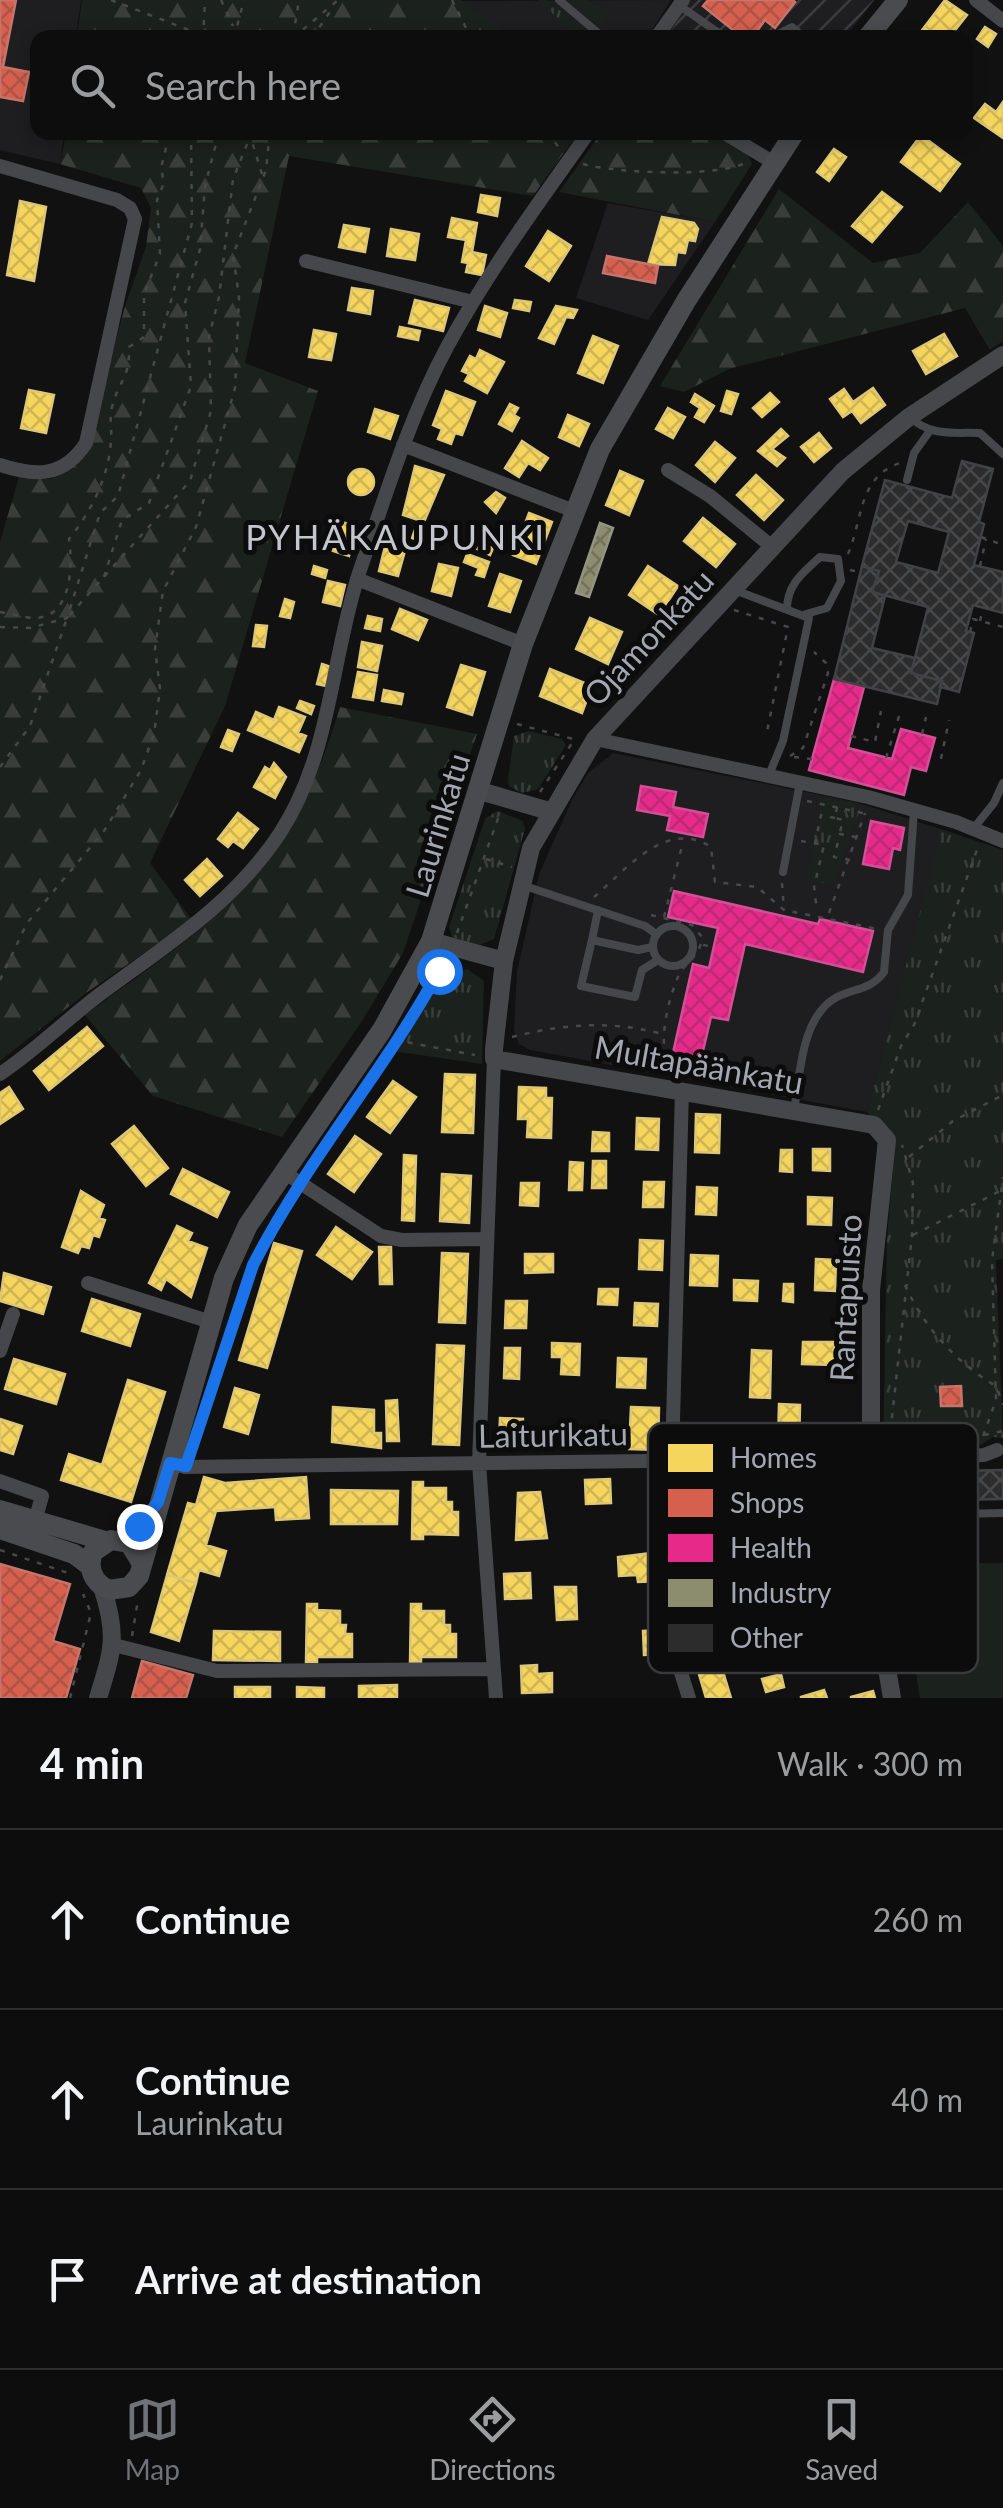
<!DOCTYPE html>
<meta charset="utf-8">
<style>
:root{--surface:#0d0d0e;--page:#1b1b1c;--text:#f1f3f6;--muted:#9a9c9e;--line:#2d2d2e;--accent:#707279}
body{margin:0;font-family:Lato,sans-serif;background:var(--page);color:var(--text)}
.stop{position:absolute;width:30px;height:30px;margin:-22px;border:8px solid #1a73e8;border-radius:50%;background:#fff}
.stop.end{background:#1a73e8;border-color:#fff;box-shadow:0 2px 10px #0008}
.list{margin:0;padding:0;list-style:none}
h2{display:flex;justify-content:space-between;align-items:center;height:130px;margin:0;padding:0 40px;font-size:42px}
h2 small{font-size:32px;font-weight:400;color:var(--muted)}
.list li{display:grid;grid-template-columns:65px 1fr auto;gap:30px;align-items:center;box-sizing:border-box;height:180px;padding:0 40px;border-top:2px solid var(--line)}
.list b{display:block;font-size:38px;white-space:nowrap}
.list p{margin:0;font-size:32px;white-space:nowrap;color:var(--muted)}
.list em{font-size:32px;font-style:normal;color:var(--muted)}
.icon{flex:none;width:55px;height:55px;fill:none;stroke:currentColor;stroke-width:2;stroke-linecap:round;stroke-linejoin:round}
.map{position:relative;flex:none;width:1003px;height:1698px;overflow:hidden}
.search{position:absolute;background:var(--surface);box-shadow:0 5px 15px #0003;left:30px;right:30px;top:30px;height:110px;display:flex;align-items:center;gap:25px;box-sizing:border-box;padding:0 35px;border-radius:20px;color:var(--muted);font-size:38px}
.sheet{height:670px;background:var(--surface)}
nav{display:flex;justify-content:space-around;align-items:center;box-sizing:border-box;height:140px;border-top:2px solid var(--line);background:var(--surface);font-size:28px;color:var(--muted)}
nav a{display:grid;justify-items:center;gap:5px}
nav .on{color:var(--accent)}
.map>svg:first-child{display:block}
</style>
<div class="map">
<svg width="1003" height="1698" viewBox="0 0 1003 1698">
<defs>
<pattern id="industrial-furrows" width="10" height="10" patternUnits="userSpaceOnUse" patternTransform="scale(2.5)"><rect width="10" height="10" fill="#1e1e20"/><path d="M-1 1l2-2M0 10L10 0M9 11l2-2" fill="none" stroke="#3c3c3e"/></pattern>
<pattern id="grass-tufts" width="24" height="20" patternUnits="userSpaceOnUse" patternTransform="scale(2.5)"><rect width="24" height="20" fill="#1b211c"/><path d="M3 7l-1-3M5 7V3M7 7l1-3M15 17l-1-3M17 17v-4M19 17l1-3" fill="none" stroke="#393e3b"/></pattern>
<pattern id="forest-firs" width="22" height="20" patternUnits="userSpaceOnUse" patternTransform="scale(2.5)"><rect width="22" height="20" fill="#1b211c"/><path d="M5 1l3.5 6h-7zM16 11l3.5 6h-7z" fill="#393e3b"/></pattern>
<pattern id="homes-cross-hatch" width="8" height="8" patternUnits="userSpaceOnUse" patternTransform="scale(2.5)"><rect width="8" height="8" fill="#f6d55c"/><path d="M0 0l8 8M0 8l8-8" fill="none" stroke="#cfb454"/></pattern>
<pattern id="shops-cross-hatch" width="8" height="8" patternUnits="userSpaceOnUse" patternTransform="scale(2.5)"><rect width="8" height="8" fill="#d6604d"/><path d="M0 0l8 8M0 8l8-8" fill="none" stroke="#ad5447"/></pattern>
<pattern id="health-cross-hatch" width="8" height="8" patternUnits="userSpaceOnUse" patternTransform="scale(2.5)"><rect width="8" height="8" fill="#e7298a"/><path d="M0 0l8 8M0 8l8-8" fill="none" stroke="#ba2b75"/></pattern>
<pattern id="industry-cross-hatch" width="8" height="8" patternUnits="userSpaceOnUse" patternTransform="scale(2.5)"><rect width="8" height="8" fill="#8c8c6e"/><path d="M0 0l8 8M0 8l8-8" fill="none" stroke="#71715d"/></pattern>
<pattern id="building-cross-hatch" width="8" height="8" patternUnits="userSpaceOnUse" patternTransform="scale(2.5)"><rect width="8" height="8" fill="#2c2c2d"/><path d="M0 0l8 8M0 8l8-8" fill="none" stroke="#474849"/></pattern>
</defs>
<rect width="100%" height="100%" fill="#111112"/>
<path fill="#1e1e20" d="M0,0H81L76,37L38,38V132L64,133L60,164L0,150Z
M671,0L647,38L514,37L460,1Z
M608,203L715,222L648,320L576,298Z
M613,753L855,802L938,828L940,841L867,1112L530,1050L519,1044L514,1030L517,972L539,874L572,800L588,773Z"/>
<path fill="url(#industrial-furrows)" d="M691,0H874L845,37L666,38Z"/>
<path fill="url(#grass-tufts)" d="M538,0H547L592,37H578Z
M529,731L562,739L566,745L538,789L522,793L509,786L508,779L514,736Z
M822,797L861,806L833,885L806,880Z
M497,811L523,821L525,829L494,939L479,945L452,937L449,927L485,819Z
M938,828L1003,850V1259L996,1260L1003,1438L993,1437L977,1447L883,1450L887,1239L895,1144L867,1112L939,841Z
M467,969L484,981L482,1064L393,1051L438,979Z"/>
<path fill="url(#forest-firs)" d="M82,0H461L514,37H77Z
M566,0H587L611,12L600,26Z
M66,133H578L533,196L289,156L245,363L318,391L225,706L150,863L192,920L86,993L0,1061V542L19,477L51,479L86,456L125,306L146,247L151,208L141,188L60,164Z
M601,133C638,133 740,119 752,164L715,222L559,192Z
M779,189L873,263L920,253L968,202L1003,246V341L990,350L965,308L729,369L684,392L660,386Z
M340,707L477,734L403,953L362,1021L282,1137L153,1096L85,1015C222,915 289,878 340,707Z"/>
<path fill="#1b211c" d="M1003,1563V1698H920L898,1564Z"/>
<path fill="url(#homes-cross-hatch)" stroke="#ddc776" stroke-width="2.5" d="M945,0L967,15L949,38H916Z
M985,27L996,34L988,47L977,39Z
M1003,102V138L974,118L985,104L996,112Z
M921,135L960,164L940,191L901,162Z
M834,149L846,157L829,181L817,172Z
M882,192L902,207L872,242L852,226Z
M481,195L500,198L497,216L478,212Z
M20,201L46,207L34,281L7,275Z
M662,217L694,223L698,229L695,241L688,240L685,253L677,252L675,265L648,264Z
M452,218L477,223L472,252L486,255L482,275L466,272L468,263L462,262L466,240L448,237Z
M344,225L369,229L365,252L339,247Z
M391,229L419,234L415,260L387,256Z
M548,231L571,246L549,281L526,266Z
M352,288L373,291L370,314L348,310Z
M415,300L449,308L443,331L409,323Z
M515,300L531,302L529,311L513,308Z
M485,306L507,313L500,337L478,330Z
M556,306L577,310L573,318L566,317L554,344L539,338Z
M400,327L420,331L418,340L398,336Z
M314,330L336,334L331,360L309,357Z
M944,334L957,356L926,374L913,351Z
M593,336L618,346L603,383L578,373Z
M480,350L504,362L487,393L465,381L469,374L462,371L470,356L476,359Z
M873,388L885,405L861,423L852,411L843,417L830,399L844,389L853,402Z
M29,390L54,395L46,433L21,428Z
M446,391L475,402L462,435L455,433L451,444L438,439L442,429L433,425Z
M727,391L738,394L731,414L721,411Z
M770,393L779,402L762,417L753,408Z
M695,394L714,406L704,422L695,417L700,408L691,402Z
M510,404L518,408L514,415L519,418L512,431L499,424Z
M668,408L685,417L673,438L656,429Z
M375,409L398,416L390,439L368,432Z
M568,415L589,424L579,446L559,437Z
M781,429L788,436L772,449L785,458L777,466L758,451Z
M819,433L831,448L814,462L801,447Z
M522,441L548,458L540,470L528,463L519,477L505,468Z
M715,442L735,458L715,482L696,465Z
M415,466L444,475L424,522L403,515Z
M348 482a13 13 0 1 1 26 0a13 13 0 1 1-26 0Z
M620,471L643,481L629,515L606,505Z
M756,475L783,500L764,520L737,495Z
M496,492L505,498L496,513L485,502Z
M529,513L552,522L536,564L513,555Z
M703,518L735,544L716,567L684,541Z
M342,522L359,527L349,556L333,551Z
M416,527L435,535L431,545L412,538Z
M476,540L493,548L490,555L473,547Z
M385,546L405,551L398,576L379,571Z
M467,554L489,562L484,577L476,575L479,568L464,562Z
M439,564L458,568L451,596L432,591Z
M314,566L327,570L325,578L312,574Z
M648,566L678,586L659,615L629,595Z
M500,574L521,581L510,612L489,606Z
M328,581L345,585L340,606L323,602Z
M285,599L294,602L290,618L280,616Z
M400,609L427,620L418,640L392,629Z
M368,616L382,619L380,631L365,628Z
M590,618L622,632L608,664L576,649Z
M256,625L267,626L264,647L253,646Z
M362,642L382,646L377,671L358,667Z
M322,664L331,667L326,686L317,684Z
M461,665L485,672L472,715L447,707Z
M550,669L592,686L582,713L540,696Z
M358,672L377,675L373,700L353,697Z
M384,690L403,694L401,704L382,701Z
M300,701L314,706L311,714L297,708Z
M279,707L305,717L298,733L306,736L299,752L248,730L256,712L274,720Z
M228,730L239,734L232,751L221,747Z
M274,763L286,777L275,798L254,787L265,767L270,770Z
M238,813L258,829L243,848L233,841L228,847L218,839Z
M207,859L222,876L200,896L185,880Z
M87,1027L103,1046L49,1090L34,1071Z
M445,1074L475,1075L473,1133L442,1132Z
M393,1081L416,1097L390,1133L367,1117Z
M9,1087L23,1109L0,1124V1093Z
M519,1087L546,1088V1098H552L551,1138L527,1137L528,1119H518Z
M696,1114L720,1115L719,1153L695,1152Z
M637,1118L659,1119L658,1150L636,1149Z
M134,1126L168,1168L146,1186L112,1144Z
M593,1132L609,1133V1151H592Z
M355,1136L381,1154L354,1192L328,1174Z
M813,1149H830V1171L813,1170Z
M781,1150H792V1172L780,1171Z
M404,1155L416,1156L414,1221L402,1220Z
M593,1161H606V1188H592Z
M570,1162L583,1163L582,1190H569Z
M183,1169L229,1192L217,1217L171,1194Z
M442,1174L471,1176L469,1223L440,1221Z
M644,1182H664L663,1207H643Z
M521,1183H539L538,1206L520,1205Z
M697,1187L717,1188L716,1215L696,1214Z
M81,1191L104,1205L99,1218L105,1220L99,1237L93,1235L89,1248L81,1246L78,1253L62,1247Z
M808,1197L832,1198L831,1225L808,1224Z
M177,1226L192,1233L188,1241L207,1248L191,1297L166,1279L161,1290L149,1283Z
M336,1227L372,1252L352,1279L317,1255Z
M640,1240L663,1241L662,1270L639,1269Z
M274,1243L302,1251L267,1368L239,1360Z
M379,1247H391L392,1284H380Z
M442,1253L468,1254L465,1323L439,1322Z
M525,1254H553V1272L525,1273Z
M691,1255L718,1256L717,1286L690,1285Z
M816,1259L836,1260L835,1291L815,1290Z
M4,1273L51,1287L43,1314L0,1301Z
M734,1280L758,1281L757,1301L734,1300Z
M784,1284H793V1302L783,1301Z
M599,1289H618L617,1305L598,1304Z
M92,1299L140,1314L130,1346L82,1331Z
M506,1301H527L526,1328H505Z
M635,1303L658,1304L657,1326L634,1325Z
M803,1342H834V1365L802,1364Z
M552,1343L580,1344L579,1375L561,1374L562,1357H552Z
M437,1345L464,1346L459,1445L433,1444Z
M505,1348H520L519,1379L504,1378Z
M752,1350L771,1351L770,1398L750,1397Z
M618,1358L646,1359L645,1388L617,1387Z
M14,1359L65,1374L56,1404L5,1389Z
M128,1380L165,1392L131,1502L61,1480L69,1454L102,1465Z
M235,1388L259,1395L248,1434L224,1427Z
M397,1400L399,1441H387L386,1401Z
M779,1404L800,1405L799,1447L778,1446Z
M333,1407L374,1410V1433H381V1448L332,1442Z
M631,1407L659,1408L658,1450L629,1449Z
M500,1418L523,1419L522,1445H499Z
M0,1419L22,1426L13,1454L0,1450Z
M593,1427L615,1428L614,1447H592Z
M204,1477L225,1483L306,1477L309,1518L276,1520L275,1507L216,1511L206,1545L226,1551L219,1576L199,1570L196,1583L167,1575L188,1503L196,1505Z
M610,1479L611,1503L586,1504L585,1480Z
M413,1482H423V1488H446V1502H452V1512H458V1535L423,1534V1539H412Z
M331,1490L398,1491L397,1524H331Z
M540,1492L547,1538L516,1540L518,1493Z
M660,1552L662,1581L638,1582L637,1575L619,1576L618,1557Z
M530,1573L531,1598L505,1599L504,1574Z
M167,1575L196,1583L179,1641L151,1632Z
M555,1587H576L577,1619L557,1620Z
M307,1604H317V1610L340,1611V1625H346L345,1634H352V1657H317V1662H306Z
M411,1604H421V1611H444V1625H450V1634H456V1657H421V1662H410Z
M665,1630L666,1654L644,1655L643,1631Z
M214,1631L280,1632V1661L213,1660Z
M537,1665V1674L552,1673V1692L522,1693L521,1666Z
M721,1665L731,1698H706L698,1671Z
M781,1674L784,1687L766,1692L762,1679Z
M397,1685V1698H359V1686Z
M235,1687H270V1698H235Z
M297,1687L324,1688V1698H297Z
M824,1690L827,1698H801V1697Z
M873,1691L875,1698H851V1697Z"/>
<path fill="url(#shops-cross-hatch)" stroke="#c7756b" stroke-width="2.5" d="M0,0H16L3,67L29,72L23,101L0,97Z
M708,0H793L795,2L775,28L765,20L752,38H743L703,6Z
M607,256L658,266L655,283L603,273Z
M961,1386L962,1406H941L940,1387Z
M0,1564L70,1584L53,1641L80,1649L66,1698H0Z
M142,1661L193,1675L186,1698H132Z"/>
<path fill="url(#health-cross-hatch)" stroke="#d34f96" stroke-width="2.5" d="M834,679L864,687L848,748L892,759L901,729L935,738L926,771L911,767L904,795L809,770Z
M641,786L676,792L673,807L708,814L703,837L667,830L670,816L637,810Z
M871,821L904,828L900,850L893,848L889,869L863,864Z
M674,891L818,924L820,919L873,931L863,972L745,944L728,1020L711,1017L698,1072L670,1066L693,964L709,968L718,928L668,917Z"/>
<path fill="url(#industry-cross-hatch)" stroke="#939482" stroke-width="2.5" d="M600,523L613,528L589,597L576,593Z"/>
<path fill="url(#building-cross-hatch)" stroke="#414245" stroke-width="2.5" fill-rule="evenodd" d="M962,461L993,469L979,522L984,524L974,565L1003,572V613L973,605L966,631L974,633L959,692L940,687L942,681L911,673L928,607L872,592L879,571L862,566L885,480L952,498ZM908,521L949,532L938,573L896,562Z
M862,566L879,571L872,592L885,596L872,648L915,658L911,673L942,681L937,704L834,679Z
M1003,1470V1499L955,1500L954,1471Z"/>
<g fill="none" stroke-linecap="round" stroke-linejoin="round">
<path stroke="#47484b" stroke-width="2.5" stroke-dasharray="5 8" stroke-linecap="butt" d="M111,0L189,30L188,38
M221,0L233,26
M452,0L471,38
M293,36L299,0
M203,38L205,0
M234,38L244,0
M293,38L338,0
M312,38L334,6
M249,132L262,174
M547,132L561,150
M583,164C615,173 720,178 747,162
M981,537L1003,545
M848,554C863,519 858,477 900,463
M980,566L986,539
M850,570L860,572
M104,577L122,520L149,503L191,386L185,303L200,249L205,186L219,132
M734,610L788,627L766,737
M0,612C11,614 22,617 33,618C72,619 73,566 69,539C91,512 110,475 111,438C112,427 109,418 112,407C119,380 130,379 129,347L144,337V294L160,254L157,200L164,183L161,168L170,132
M980,621L983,608
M0,627L30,628L67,618L100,513L118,496L192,223L191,132
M970,632L973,619L1003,627
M517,724L577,740
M922,734L926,717
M851,736L875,742L881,711
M790,756L803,748L828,673L826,663L814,652
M794,757L812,759
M886,758L900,713
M941,759L949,720
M0,767L30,726L67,618L190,481L211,411L209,337L219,297L233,179L252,132
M540,792L574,740
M807,801L863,813
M837,807L835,818L843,820L840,832
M801,841L824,845L814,887L817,911
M815,844L821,815L835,818
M486,859L512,867
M850,860L834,857L840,834L856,837
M782,883L784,910
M594,897C626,870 666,818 711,847L715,882L757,887L784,910L878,929
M829,913L865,813
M651,915L692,925L702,937C700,958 686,960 678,977C666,1006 658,1044 669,1074
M664,917L683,842
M457,933L500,813
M703,945L714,947
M0,980L27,923L104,831L141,770L154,734L160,689L155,649L163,591L196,527L235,388L239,296L233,255L266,170L270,132
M411,1016L443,963
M512,1037C563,1024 611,1020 662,1034
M395,1040L475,1055
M878,1110L901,1046L914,1025L978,847
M909,1157L953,1121L1003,1095
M913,1235L1000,1191
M905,1285C923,1326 955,1361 994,1385
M214,1382L253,1265L288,1200
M998,1391L1003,1405
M984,1435L1003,1431
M983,1436L996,1400L992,1260L1003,1177
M889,1444L912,1236L913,1183L902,1145
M121,1524L139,1511
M0,1550L68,1573
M132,1636L138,1600
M70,1698L91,1613L83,1594"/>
<path stroke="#45474a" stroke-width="8" d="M559,0L604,38
M680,6L726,38
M770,38L792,27L805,38
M909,417C933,437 951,432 980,433L1003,454
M907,480L914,453L929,432
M737,591L809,618L783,741L769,775
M787,609C787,584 803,573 820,557L838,559L841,581L827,608L806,614
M973,829L994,803L1003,783
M783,872L800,783
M525,886L645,926L656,934
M653 946a20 20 0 1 1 40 0a20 20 0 1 1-40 0Z
M592,940L598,910
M652,947L638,950L592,940L581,986L635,997L642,970L658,960
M794,1111C800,1075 801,1016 837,997C855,988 871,990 884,972L888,930L908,895L914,810
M911,1457L912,1515L1003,1513"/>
<path stroke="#45474a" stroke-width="14" d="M976,0L1003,21
M656,38L683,0
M723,132L774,163
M0,166L117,200L130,208L135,219L86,443C64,477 36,477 0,465
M306,261L473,302
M403,445L574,511
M668,470L710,496L771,546
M357,579L523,644
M595,739L868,797L956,822L1003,841
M494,1059L479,1463L496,1698
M0,1074C34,1051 63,1023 95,998C163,947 232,906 280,833C331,755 331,659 359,573C385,497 409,418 447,347C488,272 539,202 589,132
M682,1090L672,1458L678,1663L689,1698
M282,1171L381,1236L402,1240L487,1239
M88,1283L211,1322
M0,1351L13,1314
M170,1463L185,1467L871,1458L984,1455L997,1450
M0,1481L42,1496L35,1521
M114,1645L217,1671L493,1669"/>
<path stroke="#45474a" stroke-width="18" d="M480,791L549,811
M431,941L504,961
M98,1698C113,1650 118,1635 102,1587
M892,1698L871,1575V1290L887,1140L874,1125L494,1059V1049L504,961L531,848L595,739L843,471L909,417L1003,355"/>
<path stroke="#494b4e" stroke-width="20" d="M867,38L898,0
M0,1510L105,1541
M0,1529L74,1554L90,1566
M141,1562L129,1543L111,1540L93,1552C87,1568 92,1582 109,1590L129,1587L139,1576L224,1278L248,1225L382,1030L431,941L523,644L600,449L686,301L795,132"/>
</g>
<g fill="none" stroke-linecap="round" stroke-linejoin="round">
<path stroke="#1a73e8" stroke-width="12" d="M139,1526L158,1502L170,1463L186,1466L253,1265C306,1161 383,1073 439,971"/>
</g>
<g text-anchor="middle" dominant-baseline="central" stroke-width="10" stroke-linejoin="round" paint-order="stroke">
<g font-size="32" fill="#a3a7b1" stroke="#0c0c0d">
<text transform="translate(648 637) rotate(-47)">Ojamonkatu</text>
<text transform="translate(437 825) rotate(-73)">Laurinkatu</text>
<text transform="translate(699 1064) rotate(10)">Multapäänkatu</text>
<text transform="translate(845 1298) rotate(-87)">Rantapuisto</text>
<text transform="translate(553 1434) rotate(-1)">Laiturikatu</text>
</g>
<g font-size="35" letter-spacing="2.5" fill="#c4c6ce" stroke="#0c0c0d">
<text x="396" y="536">PYHÄKAUPUNKI</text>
</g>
</g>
<rect x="648" y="1423" width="330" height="250" rx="15" fill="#0c0c0d" stroke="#393a3e" stroke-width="2.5"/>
<rect x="668" y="1444" width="45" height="28" fill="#f6d55c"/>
<rect x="668" y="1489" width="45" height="28" fill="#d6604d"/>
<rect x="668" y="1534" width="45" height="28" fill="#e7298a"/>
<rect x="668" y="1579" width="45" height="28" fill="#8c8c6e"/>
<rect x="668" y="1624" width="45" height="28" fill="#2c2c2d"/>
<g font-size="28" fill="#a3a7b1">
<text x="730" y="1468">Homes</text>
<text x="730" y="1513">Shops</text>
<text x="730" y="1558">Health</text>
<text x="730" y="1603">Industry</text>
<text x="730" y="1648">Other</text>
</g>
</svg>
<div class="stop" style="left:439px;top:971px"></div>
<div class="stop end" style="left:139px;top:1526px"></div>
<div class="search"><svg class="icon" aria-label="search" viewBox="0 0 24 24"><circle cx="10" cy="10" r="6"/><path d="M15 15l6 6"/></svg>Search here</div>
</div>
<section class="sheet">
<h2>4 min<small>Walk · 300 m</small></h2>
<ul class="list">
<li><svg class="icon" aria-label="ahead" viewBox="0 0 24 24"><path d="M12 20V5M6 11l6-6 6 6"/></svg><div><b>Continue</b></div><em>260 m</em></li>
<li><svg class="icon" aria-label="ahead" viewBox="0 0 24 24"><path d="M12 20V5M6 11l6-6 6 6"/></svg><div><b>Continue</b><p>Laurinkatu</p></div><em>40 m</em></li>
<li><svg class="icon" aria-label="arrive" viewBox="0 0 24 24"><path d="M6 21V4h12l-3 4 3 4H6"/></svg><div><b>Arrive at destination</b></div></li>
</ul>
</section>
<nav>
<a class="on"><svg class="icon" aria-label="map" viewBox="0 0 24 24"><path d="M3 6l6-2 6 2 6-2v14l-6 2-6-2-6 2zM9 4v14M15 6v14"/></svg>Map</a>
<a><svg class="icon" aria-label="directions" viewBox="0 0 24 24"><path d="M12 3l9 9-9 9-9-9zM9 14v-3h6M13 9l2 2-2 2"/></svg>Directions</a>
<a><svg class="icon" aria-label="saved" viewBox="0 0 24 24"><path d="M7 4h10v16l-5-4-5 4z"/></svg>Saved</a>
</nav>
